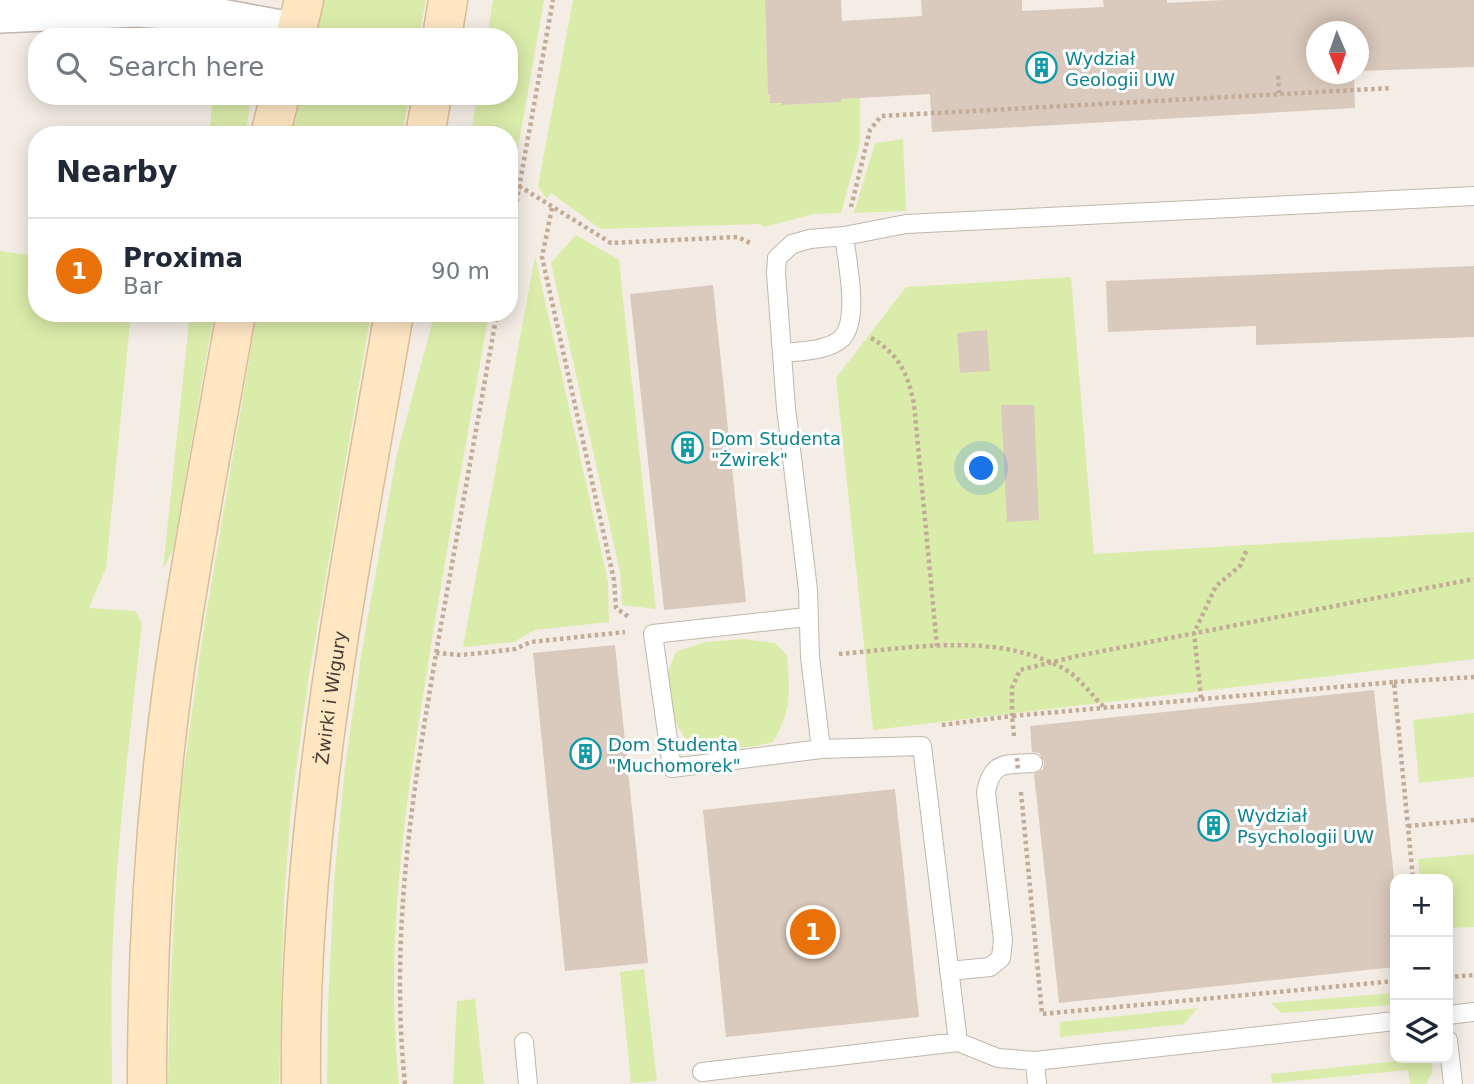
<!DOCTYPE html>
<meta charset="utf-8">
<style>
:root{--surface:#fff;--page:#f2f2f3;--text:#1f2937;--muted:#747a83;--line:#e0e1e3;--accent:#2563eb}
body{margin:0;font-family:"DejaVu Sans",sans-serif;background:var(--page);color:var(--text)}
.controls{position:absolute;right:21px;bottom:21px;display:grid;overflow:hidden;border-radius:14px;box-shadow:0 4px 18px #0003}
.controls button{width:63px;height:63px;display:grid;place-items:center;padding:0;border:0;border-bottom:2px solid var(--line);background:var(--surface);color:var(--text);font:35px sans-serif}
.compass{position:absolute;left:1306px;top:21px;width:63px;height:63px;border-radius:50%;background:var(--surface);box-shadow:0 4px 18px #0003;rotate:178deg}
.you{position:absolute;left:982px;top:469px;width:24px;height:24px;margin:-18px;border:5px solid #fff;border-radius:50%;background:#1a73e8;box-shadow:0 0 0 10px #1a73e833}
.badge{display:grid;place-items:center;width:46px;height:46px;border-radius:50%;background:var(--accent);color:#fff;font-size:23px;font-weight:700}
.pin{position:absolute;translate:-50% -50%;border:4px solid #fff;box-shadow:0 2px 7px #0006}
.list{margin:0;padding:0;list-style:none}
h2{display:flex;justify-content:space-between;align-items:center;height:91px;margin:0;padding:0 28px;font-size:30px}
h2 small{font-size:23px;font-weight:400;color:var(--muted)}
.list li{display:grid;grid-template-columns:46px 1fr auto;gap:21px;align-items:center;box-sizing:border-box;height:105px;padding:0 28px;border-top:2px solid var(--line)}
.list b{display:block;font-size:26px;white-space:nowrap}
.list p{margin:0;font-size:23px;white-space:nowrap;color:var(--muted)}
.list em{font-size:23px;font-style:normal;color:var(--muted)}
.icon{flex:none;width:38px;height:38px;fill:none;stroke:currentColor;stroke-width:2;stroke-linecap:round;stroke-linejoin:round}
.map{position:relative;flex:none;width:1474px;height:1084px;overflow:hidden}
.search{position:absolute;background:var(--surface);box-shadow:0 4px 18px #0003;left:28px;top:28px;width:490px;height:77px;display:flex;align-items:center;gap:18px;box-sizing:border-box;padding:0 24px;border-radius:28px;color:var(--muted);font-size:26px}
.panel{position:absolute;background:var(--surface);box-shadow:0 4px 18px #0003;left:28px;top:126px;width:490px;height:196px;border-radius:28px}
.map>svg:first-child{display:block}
</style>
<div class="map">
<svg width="1474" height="1084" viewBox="0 0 1474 1084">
<rect width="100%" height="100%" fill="#f4ede5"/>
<path fill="#daecaa" d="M323,0H426L419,37H315Z
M493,0H544L509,200V135H471L477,96H509V37H487Z
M573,0H765L768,94L781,105L840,102L841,99L860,98V144L841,213L814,214L764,227L759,224L601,229L551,193L547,199L538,186Z
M213,96H252L245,135H209Z
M300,96H409L402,135H292Z
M903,139L906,211L854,213L875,143Z
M576,235L619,260L656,609L622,605L620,572L551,263Z
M0,251L37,256V313H131L106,568L89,608L135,611L142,623C130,735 116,848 112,962C111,1002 112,1043 112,1084H0Z
M535,256L608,581L609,622L535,630L514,642L463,647Z
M1071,277L1094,554L1474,532V659L873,730L836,378L906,287Z
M190,313H214L173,550L163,569Z
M257,313H371L308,682L291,808L284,900L279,1084H168L170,996L181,791L202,640Z
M435,313H489C467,438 444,563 424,689C403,820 385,951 399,1084H327L328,1005L334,881L345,766L362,650L397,453Z
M743,639L775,643L787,655C790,690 792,711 773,742L751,747L696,749C676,733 663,699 668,673C670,666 674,658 676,652L705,642Z
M1474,713V777L1419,783L1413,720Z
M1474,854V927L1448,928V879H1420L1418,859Z
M644,969L657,1081L631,1083L620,972Z
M1395,993V1005L1282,1013L1271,1003Z
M475,999L484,1084H453L457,1001Z
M1198,1008L1184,1024L1060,1037V1022Z
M1407,1058H1433L1432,1073L1426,1084H1410L1408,1070L1272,1083L1271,1074L1407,1060Z"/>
<path fill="#dac9bd" d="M765,0H841L842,21L922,16L921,0H1022V11L1104,7L1103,0H1167V3L1224,0H1474V67L1359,71V32H1317V74H1354L1355,108L932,132L930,94L841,99V102L781,105V103H770V95H768Z
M1474,266V337L1256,345V326L1108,332L1106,281Z
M713,285L746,602L664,610L630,294Z
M987,330L990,371L960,373L957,333Z
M1001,405H1034L1039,520L1007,522Z
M615,645L648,963L565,971L533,653Z
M1374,690L1395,887V967L1059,1003L1034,774L1043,769L1044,762L1039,753L1032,752L1030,726Z
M895,789L919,1017L726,1037L703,810Z"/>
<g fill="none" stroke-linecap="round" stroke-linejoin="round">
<defs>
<path id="lane" d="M784,353C801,351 829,351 842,338C860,319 847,261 844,236
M807,617L653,634L672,768L821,749
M949,971L990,967L1001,958L1003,940L986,792C992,760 1006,765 1033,763
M1448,1015L1474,1012
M1448,1040L1453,1084
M524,1042L528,1084
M1035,1061L998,1058L958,1042L922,746L821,749L810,657L808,590L786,408L776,273L777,258L792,244L810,239L844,236L906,224L1474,196
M702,1072L958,1042
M1037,1084L1035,1061L1395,1021"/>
<path id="street" d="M0,16L137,10L216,15L297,30"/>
<g id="secondary">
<path d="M295,37L304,0"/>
<path d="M442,37L448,0"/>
<path d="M270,135L280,96"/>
<path d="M425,135L432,96"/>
<path d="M147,1084C147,950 155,816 173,683C190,559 215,436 236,313"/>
<path id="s1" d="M301,1084C298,824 350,569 394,313"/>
</g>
</defs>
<use href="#lane" stroke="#c3b6aa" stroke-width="20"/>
<use href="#street" stroke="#c3b6aa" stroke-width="36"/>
<use href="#secondary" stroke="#dbbc93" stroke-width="41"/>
<path stroke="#c3ac97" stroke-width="4.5" stroke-dasharray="3.5 3.5" stroke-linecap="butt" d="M1278,76L1279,93
M519,186L611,243L738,237L752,244
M851,207L870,130L881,116L1392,88
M552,208L542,257L614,580L616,608L630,618
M509,243L553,0
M871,338C899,354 908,374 914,404L937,646
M436,653L461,655L491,652L515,649L531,642L625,632
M839,654C913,648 998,631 1066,670C1080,678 1092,696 1104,707
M1394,682L1474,677
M1201,698L1194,633L1216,586L1240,566L1247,549
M942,725L1012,716V688L1020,670L1077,656L1474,579
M1014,736L1012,716L1394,682L1413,879
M1021,792L1042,1014L1395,981
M1408,826L1474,820
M1448,977L1474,975
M405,1084C389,931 414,781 440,631C459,525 478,419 497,313"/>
<use href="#lane" stroke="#fff" stroke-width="18"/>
<use href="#street" stroke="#fff" stroke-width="33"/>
<use href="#secondary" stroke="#ffe7c4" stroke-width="38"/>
<path stroke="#c3ac97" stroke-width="4.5" stroke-dasharray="3.5 3.5" stroke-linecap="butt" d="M1017,758L1018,771"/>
</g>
<defs>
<symbol id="building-ring" viewBox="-11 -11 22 22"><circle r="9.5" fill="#fff" stroke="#0f9aa8" stroke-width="1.5"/><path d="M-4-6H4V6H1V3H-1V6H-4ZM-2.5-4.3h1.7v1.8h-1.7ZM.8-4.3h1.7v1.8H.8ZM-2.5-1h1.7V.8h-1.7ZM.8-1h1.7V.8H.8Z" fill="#0f9aa8"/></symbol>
</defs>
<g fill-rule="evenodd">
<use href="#building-ring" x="1024" y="50" width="35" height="35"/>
<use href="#building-ring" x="670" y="430" width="35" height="35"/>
<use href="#building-ring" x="568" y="736" width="35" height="35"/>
<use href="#building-ring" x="1196" y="808" width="35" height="35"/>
</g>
<g text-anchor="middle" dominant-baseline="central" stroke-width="6" stroke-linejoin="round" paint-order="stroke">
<g font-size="18" fill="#0d838f" stroke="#fff" text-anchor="start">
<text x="1065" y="58">Wydział<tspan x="1065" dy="21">Geologii UW</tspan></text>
<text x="711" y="438">Dom Studenta<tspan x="711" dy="21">"Żwirek"</tspan></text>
<text x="608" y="744">Dom Studenta<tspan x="608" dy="21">"Muchomorek"</tspan></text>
<text x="1237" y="815">Wydział<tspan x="1237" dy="21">Psychologii UW</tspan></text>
</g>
<g font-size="18" fill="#473c34" stroke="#fff">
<text stroke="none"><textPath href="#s1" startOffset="388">Żwirki i Wigury</textPath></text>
</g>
</g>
</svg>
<div class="controls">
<button>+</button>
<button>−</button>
<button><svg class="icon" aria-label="layers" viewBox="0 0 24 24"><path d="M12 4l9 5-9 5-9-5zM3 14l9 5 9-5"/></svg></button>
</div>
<svg class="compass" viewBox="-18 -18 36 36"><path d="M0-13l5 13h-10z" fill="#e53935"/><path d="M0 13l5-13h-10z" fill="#747a83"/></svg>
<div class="you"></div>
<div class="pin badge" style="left:813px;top:932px;background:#e8710a">1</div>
<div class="search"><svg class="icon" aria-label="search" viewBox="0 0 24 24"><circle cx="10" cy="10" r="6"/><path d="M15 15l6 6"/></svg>Search here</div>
<section class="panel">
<h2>Nearby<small></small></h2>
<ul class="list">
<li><span class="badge" style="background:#e8710a">1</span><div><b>Proxima</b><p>Bar</p></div><em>90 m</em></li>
</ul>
</section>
</div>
